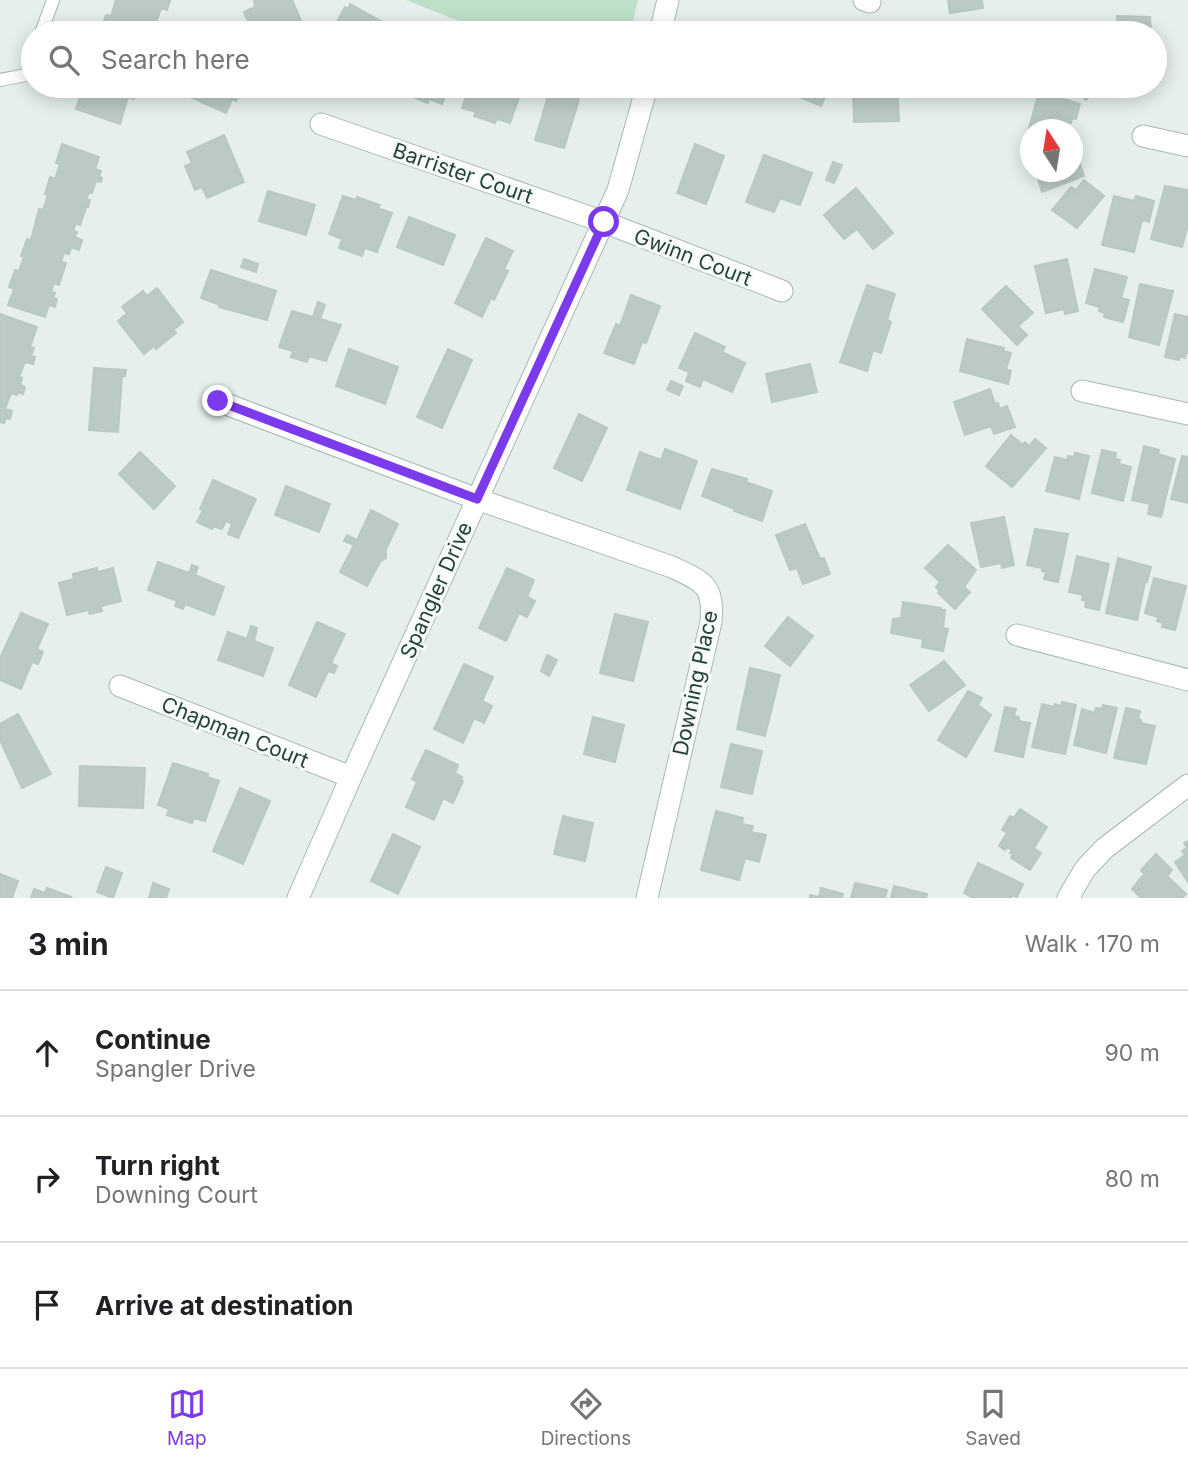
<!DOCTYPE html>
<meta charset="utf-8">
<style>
:root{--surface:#fff;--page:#f6f6f6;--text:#202124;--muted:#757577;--line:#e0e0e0;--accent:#7c3aed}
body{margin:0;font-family:Inter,sans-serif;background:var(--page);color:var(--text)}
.compass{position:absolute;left:1020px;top:119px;width:63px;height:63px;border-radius:50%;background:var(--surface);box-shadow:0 4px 18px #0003;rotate:348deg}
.stop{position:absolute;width:21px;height:21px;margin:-16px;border:5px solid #7c3aed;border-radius:50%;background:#fff}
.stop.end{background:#7c3aed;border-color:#fff;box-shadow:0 2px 7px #0008}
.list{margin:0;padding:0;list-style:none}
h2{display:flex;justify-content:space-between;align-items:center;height:91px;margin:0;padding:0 28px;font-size:30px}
h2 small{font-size:23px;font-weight:400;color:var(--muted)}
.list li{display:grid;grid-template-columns:46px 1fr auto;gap:21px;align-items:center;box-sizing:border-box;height:126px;padding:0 28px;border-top:2px solid var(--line)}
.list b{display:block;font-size:26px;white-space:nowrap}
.list p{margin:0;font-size:23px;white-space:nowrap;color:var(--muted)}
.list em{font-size:23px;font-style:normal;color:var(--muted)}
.icon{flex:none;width:38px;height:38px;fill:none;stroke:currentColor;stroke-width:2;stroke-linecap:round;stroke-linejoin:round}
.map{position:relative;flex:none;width:1188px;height:898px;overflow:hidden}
.search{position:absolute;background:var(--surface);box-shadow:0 4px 18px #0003;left:21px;right:21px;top:21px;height:77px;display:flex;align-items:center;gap:18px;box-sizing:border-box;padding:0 24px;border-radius:38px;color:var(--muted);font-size:26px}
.sheet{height:469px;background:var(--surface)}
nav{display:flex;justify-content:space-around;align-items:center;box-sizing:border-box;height:98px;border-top:2px solid var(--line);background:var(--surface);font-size:19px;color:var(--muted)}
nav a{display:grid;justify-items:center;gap:4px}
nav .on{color:var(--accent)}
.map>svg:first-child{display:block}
</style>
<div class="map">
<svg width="1188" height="898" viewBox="0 0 1188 898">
<rect width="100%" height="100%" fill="#e6efeb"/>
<path fill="#bfe0c8" d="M406,0H638L630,33H489Z"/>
<path fill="#bbcac4" stroke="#b8c9c2" stroke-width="2" d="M116,0H170L167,10L161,8L153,33H100L106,15L111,16Z
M254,0H292L305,30L298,33H253L244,12L255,7Z
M948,0H982L983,8L950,13Z
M350,4L386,24L384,28L388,30L386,33H331L345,7L348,9Z
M1117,16L1150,17L1151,33H1118Z
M717,23L752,31L751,33H715Z
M84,86H139L134,99L128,97L120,124L76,109Z
M192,86H242L236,101L232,99L226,113L188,96Z
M394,86H449L442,104L429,99L428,103L407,95L408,91Z
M470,86H523L510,123L497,119L495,123L474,116L476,112L462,108Z
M551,86H580L576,99L579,100L564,148L535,140Z
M774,86H830L821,106Z
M853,86H897L899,121L854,122Z
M1072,86H1097L1093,89L1095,91L1086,100Z
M1039,92L1080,104L1076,119L1072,118L1071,123L1067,122L1065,130L1029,128Z
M224,135L244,182L207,198L202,187L195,190L185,166L192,163L187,152Z
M62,144L99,157L95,169L101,171L99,176L102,178L101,182L96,181L92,193L89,192L86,199L90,200L88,207L84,206L86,208L80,225L76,223L73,231L77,232L75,237L82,240L79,250L71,247L69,254L64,253L61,262L66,263L59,285L54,283L51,292L55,293L53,298L57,299L55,307L49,305L45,317L8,305L14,289L9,287L15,270L19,271L24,257L21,256L27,239L31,240L39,209L43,210L48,195L45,194L50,177L55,179L60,164L56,163Z
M695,144L724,156L706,204L677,193Z
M764,155L812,173L800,205L780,198L774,212L746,202Z
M1072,156L1074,163L1079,162L1084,176L1042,192L1036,172H1072Z
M833,162L842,165L834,183L826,180Z
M1084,180L1104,196L1077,228L1052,210L1071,187L1076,190Z
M1165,186L1188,190V225L1182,247L1151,239Z
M856,188L893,233L873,249L857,229L844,239L824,215Z
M268,191L315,205L306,235L259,221Z
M343,196L356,200L357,197L380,205L378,208L392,213L377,252L365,248L362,256L339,248L342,239L329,234Z
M1114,196L1134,201L1136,196L1154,201L1149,222L1142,220L1134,252L1102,245Z
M409,217L455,235L443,265L397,247Z
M486,238L513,251L504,269L508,271L494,300L491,298L482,317L455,303Z
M244,259L258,264L256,272L241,267Z
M1067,259L1078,311L1065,314L1064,309L1046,313L1035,266Z
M1095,269L1127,277L1121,298L1129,300L1123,322L1104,317L1105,313L1099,311L1100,307L1086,303Z
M211,270L276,291L267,320L219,307L220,305L201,298Z
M1140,284L1173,291L1159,345L1129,337Z
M867,285L895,294L887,320L891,322L881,353L873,350L867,371L840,362Z
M1006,286L1033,313L1018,326L1027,335L1017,345L982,309Z
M157,288L183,322L173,330L176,333L156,349L154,346L144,354L118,321L127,313L122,307L143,291L147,296Z
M631,295L660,306L646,343L642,342L634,364L604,353L616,324L620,326Z
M318,302L325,305L320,319L341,325L326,361L309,356L307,362L291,357L293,351L279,347L292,311L313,317Z
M0,314L37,327L30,347L34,348L31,356L35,357L33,364L25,362L19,377L22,378L20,385L25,387L23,394L18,392L17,395L11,393L5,409L12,411L10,419L6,418L4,423L0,422Z
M1175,314L1188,317V353H1186L1185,358L1180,356L1179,360L1165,357Z
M695,333L725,347L722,352L745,363L732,392L703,379L700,387L686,381L689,372L679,368Z
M967,339L1004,348L1003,351L1011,353L1006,369L1011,371L1008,384L960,371Z
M349,349L398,367L385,404L336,386Z
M448,349L472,360L442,428L417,417Z
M810,364L817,392L772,402L766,374Z
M94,368L126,370L125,376H122L118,432L89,430Z
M671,381L683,386L679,395L667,390Z
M990,389L995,404L998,403L1000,409L1007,406L1015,427L994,434L991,426L965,435L954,402Z
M579,414L607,428L582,481L554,468Z
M1011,435L1023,445L1025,442L1029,446L1035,439L1046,448L1012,487L986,466Z
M1144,446L1159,450L1158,453L1161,455L1175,459L1161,517L1148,514L1150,504L1132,500Z
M665,449L697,461L680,509L627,490L640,452L661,460Z
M1102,450L1116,453L1115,459L1120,460L1119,464L1131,467L1123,501L1092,493Z
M140,452L175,486L154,509L119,474Z
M1075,453L1089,456L1079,499L1046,491L1055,457L1067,460L1068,456L1074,457Z
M1182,456L1188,457V503L1171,499Z
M712,469L747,479L746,482L772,491L762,521L734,511L735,509L702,496Z
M213,480L256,499L238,538L228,534L232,524L226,521L222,529L215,527L220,518L218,517L212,529L197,522L203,510L200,509Z
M286,486L330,504L319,532L275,515Z
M371,510L398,524L386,549V558L380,562L367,586L340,572L354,545L344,541L347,535L357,540Z
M1004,517L1014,565L1002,568L1001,563L981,567L971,523Z
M805,524L820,559L824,558L830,574L803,584L797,568L790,570L776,535Z
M1035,529L1068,534L1058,582L1044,579L1046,572L1042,571V568L1027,565Z
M948,545L976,570L964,587L970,592L955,609L938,593L940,591L936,587L940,582L925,568Z
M1077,556L1109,564L1099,610L1085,607L1086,601L1082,600L1083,595L1069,592Z
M1118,558L1151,567L1147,582H1145L1137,620L1106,613Z
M158,562L189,573L192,565L198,567L195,575L224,587L214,615L185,604L183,609L175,606L177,601L148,590Z
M97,568L98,572L113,568L121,601L101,606L102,611L90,614L88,610L67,615L59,583L74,579L73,574Z
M507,568L534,580L527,597L535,601L527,617L519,613L506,641L479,628Z
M1154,578L1186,586L1175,630L1162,627L1163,623L1157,621L1158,617L1145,613Z
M903,602L941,608V610H945L943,628L948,629L943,651L922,647L923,639L891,633L893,619L901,618Z
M21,613L48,624L37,649L43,652L38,664L32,662L21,689L0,680V658Z
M615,614L648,622L633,681L600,673Z
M788,617L813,636L790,666L765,646Z
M317,622L345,634L331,663L337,666L334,673L328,671L316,697L289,685Z
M251,626L257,628L254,641L273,648L263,676L218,660L228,632L247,639Z
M547,655L557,660L549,676L541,671Z
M944,661L965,685L929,711L910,685Z
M464,664L493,677L482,701L492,706L484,723L474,718L463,743L434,729Z
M750,668L780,675L765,736L737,729Z
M968,691L982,698L978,705L991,715L966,757L938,740Z
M1062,702L1076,705L1065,754L1032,747L1042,704L1054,707L1055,704L1061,706Z
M1103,705L1117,708L1106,753L1074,745L1082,709L1095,713L1096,708L1102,709Z
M1005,707L1016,709L1014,716L1019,717V721L1030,723L1023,757L995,751Z
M1126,708L1140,711L1138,719L1141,720V723L1155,726L1146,764L1114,758Z
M18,714L51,774L22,788L0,740V724Z
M593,717L624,725L615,762L584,754Z
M731,744L762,751L752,794L721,787Z
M426,750L458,765L455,773L462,777L461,780L463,781L453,803L443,798L434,820L406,807L417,782L412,779Z
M173,763L208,774L207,777L219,781L205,821L194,818L192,823L167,815L169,809L158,805Z
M80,766L145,768L143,808L79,806Z
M240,788L270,801L243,864L213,851Z
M1020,809L1047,827L1034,848L1041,853L1030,870L1011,858L1013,854L1010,853L1012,850L1007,847L1005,850L999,846L1007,833L1002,830L1010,816L1014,818Z
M716,811L743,818L742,824L753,826L751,832L766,835L759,862L745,858L739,880L701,870Z
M563,816L593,823L585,861L554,854Z
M393,834L420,847L398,894L371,881Z
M1188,841V882L1175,862L1185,855L1182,851L1187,848L1184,843Z
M1156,854L1172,870L1167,876L1186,894L1182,898H1141L1132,889L1144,874L1141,870Z
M978,863L1023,884L1017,897L1012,895L1011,898H974L964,893Z
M106,867L122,873L113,898L97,892Z
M0,874L18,881L12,898H0Z
M153,883L169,889L166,898H149Z
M855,883L887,890L885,898H851Z
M894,886L927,894L926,898H891Z
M47,888L71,897L70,898H31L34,889L45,893Z
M821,888L843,894L842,898H810V895L819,897Z"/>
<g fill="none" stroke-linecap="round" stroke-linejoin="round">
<defs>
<path id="lane" d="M41,33L53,0
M0,80L26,75L33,55"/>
<path id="street" d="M864,0L870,2
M660,33L668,0
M321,124L604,222L782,291
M1143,136L1188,146
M1082,391L1188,414
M218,401L477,499L672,567C704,582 714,585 711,622L647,898
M1017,635L1188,680
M120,686L351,777
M298,898L351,777L618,190L647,86
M1068,898L1085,869L1105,848L1188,785"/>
</defs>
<use href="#lane" stroke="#a8b8b2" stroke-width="14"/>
<use href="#street" stroke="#a8b8b2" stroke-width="23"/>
<use href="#lane" stroke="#fff" stroke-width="12"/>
<use href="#street" stroke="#fff" stroke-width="21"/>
</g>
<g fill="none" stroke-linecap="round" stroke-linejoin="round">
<path stroke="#7c3aed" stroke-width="9" d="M218,401L477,499L604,222"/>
</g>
<g text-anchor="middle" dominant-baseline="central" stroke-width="6" stroke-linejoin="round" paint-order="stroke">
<g font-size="21" fill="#24423a" stroke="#f7fbf9">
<text transform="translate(463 173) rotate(19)">Barrister Court</text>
<text transform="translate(693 257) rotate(21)">Gwinn Court</text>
<text transform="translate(436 590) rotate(-66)">Spangler Drive</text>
<text transform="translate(695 683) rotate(-78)">Downing Place</text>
<text transform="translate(235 732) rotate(22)">Chapman Court</text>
</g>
</g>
</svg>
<svg class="compass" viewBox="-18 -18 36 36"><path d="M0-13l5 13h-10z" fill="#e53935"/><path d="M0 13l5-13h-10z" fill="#757577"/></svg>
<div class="stop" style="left:604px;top:222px"></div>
<div class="stop end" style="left:218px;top:401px"></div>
<div class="search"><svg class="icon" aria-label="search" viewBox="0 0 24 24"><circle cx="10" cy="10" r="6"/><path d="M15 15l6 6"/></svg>Search here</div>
</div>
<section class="sheet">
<h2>3 min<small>Walk · 170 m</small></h2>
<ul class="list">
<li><svg class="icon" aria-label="ahead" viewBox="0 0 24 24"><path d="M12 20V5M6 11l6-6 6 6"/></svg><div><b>Continue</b><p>Spangler Drive</p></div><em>90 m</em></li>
<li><svg class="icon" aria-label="right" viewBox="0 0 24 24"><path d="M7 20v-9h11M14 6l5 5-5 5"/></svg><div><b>Turn right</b><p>Downing Court</p></div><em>80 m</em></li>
<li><svg class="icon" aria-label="arrive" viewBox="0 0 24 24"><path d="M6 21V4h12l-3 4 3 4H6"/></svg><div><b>Arrive at destination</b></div></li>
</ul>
</section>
<nav>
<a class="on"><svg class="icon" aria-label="map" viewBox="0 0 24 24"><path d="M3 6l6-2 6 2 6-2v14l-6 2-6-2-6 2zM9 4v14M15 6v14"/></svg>Map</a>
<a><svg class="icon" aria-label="directions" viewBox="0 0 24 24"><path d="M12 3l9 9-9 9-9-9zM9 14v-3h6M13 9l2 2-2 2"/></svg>Directions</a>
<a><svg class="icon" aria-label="saved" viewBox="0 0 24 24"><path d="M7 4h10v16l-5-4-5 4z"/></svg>Saved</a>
</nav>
